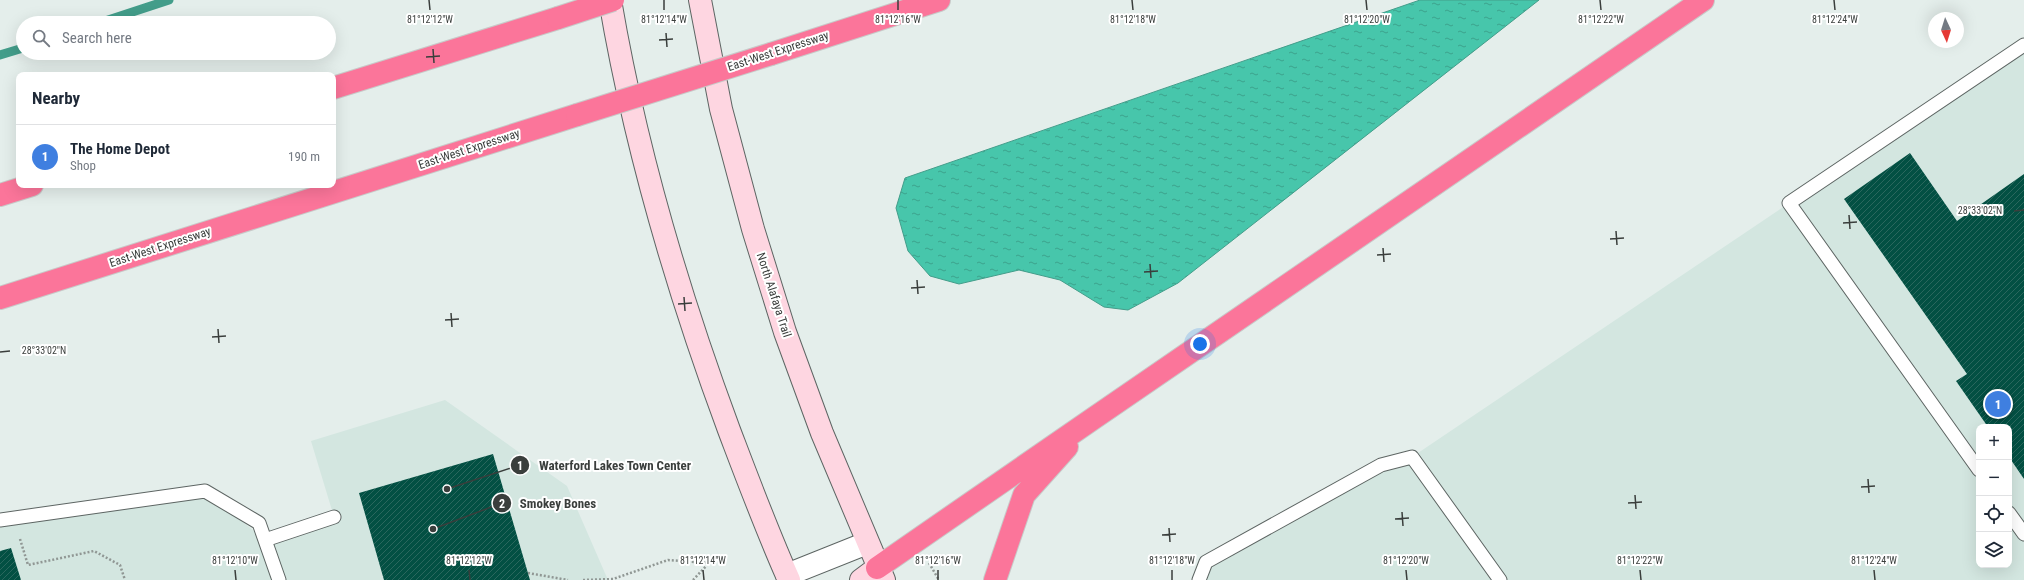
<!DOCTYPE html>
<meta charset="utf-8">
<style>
:root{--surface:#fff;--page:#f2f2f3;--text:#1f2937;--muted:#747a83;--line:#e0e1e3;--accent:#7c3aed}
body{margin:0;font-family:"Roboto Condensed",sans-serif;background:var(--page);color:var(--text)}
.controls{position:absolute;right:12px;bottom:12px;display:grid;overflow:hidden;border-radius:8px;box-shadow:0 4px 16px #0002}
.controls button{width:36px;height:36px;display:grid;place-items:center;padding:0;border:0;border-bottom:1px solid var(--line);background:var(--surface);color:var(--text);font:20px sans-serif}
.compass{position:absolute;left:1928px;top:12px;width:36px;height:36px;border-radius:50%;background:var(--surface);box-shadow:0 4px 16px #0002;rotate:176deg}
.you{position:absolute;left:1200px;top:344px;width:14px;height:14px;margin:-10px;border:3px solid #fff;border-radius:50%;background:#1a73e8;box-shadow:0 0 0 6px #1a73e833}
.badge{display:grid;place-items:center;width:26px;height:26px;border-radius:50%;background:var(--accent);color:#fff;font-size:13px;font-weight:700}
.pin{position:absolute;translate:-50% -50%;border:2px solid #fff;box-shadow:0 1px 4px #0006}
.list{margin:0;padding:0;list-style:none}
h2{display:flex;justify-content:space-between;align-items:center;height:52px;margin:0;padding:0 16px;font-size:17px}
h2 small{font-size:13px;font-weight:400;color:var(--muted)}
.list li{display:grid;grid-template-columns:26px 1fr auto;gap:12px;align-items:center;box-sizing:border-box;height:64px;padding:0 16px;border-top:1px solid var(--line)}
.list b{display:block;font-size:15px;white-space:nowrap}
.list p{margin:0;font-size:13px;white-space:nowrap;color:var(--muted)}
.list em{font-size:13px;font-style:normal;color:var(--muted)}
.icon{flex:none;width:22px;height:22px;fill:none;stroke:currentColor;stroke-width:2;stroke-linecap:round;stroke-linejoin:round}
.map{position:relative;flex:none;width:2024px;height:580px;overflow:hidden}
.search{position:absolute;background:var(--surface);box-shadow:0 4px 16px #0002;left:16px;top:16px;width:320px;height:44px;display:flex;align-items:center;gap:10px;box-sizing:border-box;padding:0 14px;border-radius:22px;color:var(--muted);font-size:15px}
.panel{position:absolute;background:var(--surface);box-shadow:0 4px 16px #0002;left:16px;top:72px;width:320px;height:116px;border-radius:8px}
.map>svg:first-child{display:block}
</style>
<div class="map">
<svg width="2024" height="580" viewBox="0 0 2024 580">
<defs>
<pattern id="water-ripples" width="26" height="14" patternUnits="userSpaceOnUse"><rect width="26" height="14" fill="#47c6ab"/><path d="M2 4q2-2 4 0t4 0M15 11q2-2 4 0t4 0" fill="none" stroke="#3ca28c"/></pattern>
<pattern id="building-hatch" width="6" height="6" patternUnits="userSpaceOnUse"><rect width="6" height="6" fill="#035043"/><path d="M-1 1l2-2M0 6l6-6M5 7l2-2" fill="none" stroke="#2a675d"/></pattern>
</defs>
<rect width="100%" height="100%" fill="#e4eeeb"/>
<path fill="#d3e6e0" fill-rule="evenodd" d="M2024,45V580H1199L1206,562L1381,465L1412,457ZM1979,427H2009V565H1979Z
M445,400L567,486L608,580H0V520L205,491L265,540L334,517L311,441Z"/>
<path fill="url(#water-ripples)" stroke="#439d8a" d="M1420,0H1539L1178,283L1128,310L1104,307L1060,280L1019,270L959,284L930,276L908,251L896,208L905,178Z"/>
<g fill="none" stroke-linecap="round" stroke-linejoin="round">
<path stroke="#439d8a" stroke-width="9" d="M99,23L169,0
M0,55L23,48"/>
</g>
<path fill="url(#building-hatch)" d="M1910,153L1957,221L2024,174V479L2009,457V427H1988L1956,381L1967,374L1844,199Z
M493,454L530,580H384L359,493Z
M11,548L21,580H0V551Z"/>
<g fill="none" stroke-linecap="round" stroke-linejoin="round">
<defs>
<path id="service" d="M1979,470L1789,203L2024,45
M2009,513L2024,534
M0,520L205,491L259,523L279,580
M265,540L334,517
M1199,580L1206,562L1381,465L1412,457L1500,580"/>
<path id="minor" d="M787,575L867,543"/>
<path id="secondary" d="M610,0C635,147 677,290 729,430C748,480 767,531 789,580
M700,0L721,109L753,229L785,332L822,433L884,580
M861,580L877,568"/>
<path id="motorway" d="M771,54L939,0
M333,88L558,18
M0,195L32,185
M0,298L577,115
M877,568L1094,418L1703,0
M995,580L1024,495L1067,447"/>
</defs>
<use href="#service" stroke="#5d6563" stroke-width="15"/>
<use href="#minor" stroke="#5d6563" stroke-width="24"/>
<use href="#secondary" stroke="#5d6563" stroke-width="24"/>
<use href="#motorway" stroke="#c8c9c8" stroke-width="24"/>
<path stroke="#909794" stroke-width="2.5" stroke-dasharray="2 2" stroke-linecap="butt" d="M20,539L28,565L94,551L120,565L125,580
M929,563L939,580
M528,573L568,580
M583,580L613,579L668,560L709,563
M693,580L709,563"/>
<use href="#service" stroke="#fff" stroke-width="13"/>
<use href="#minor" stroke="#fff" stroke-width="22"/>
<use href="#secondary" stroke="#fed6e1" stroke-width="22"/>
<use href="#motorway" stroke="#fb759a" stroke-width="22"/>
<defs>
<path id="motorway-bridge" d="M558,18L613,0
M577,115L771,54"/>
</defs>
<use href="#motorway-bridge" stroke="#c8c9c8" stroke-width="24" stroke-linecap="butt"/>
<use href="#motorway-bridge" stroke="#fb759a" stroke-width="22"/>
</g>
<path fill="none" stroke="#3a3e3c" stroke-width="1.5" d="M429,0L430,10M664,0V10M898,0V10M1132,0L1133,10M1366,0L1367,10M1600,0L1601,10M1834,0L1835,10M666,33L667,47M659,40L673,39M433,49L434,63M426,57L440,56M2014,211L2024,210M1849,215L1850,229M1843,223L1857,222M1616,231L1617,245M1610,239L1624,238M1383,248L1384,262M1377,255L1391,254M1150,264L1151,278M1144,272L1158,271M917,280L918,294M911,288L925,287M684,297L685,311M678,304L692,303M451,313L452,327M445,320L459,319M218,329L219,343M212,337L226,336M0,352L10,351M1868,479L1869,493M1861,487L1875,486M1635,495L1636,509M1628,503L1642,502M1402,512L1403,526M1395,519L1409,518M1169,528L1170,542M1162,535L1176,534M235,570L236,580M469,570L470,580M703,570L704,580M938,570V580M1172,570V580M1406,570L1407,580M1640,570L1641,580M1874,570L1875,580"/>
<g text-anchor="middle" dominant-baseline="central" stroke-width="4" stroke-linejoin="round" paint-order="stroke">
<g font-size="12" fill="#3a3e3c" stroke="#fff">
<text transform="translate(778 51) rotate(-18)">East-West Expressway</text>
<text transform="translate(469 149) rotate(-18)">East-West Expressway</text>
<text transform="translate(160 247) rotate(-18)">East-West Expressway</text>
<text transform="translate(774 295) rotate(72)">North Alafaya Trail</text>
</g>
</g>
<g font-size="10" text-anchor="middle" fill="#3a3e3c" stroke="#fff" stroke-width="4" stroke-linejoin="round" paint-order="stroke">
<text x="430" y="23">81°12'12"W</text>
<text x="664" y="23">81°12'14"W</text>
<text x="898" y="23">81°12'16"W</text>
<text x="1133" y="23">81°12'18"W</text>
<text x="1367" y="23">81°12'20"W</text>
<text x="1601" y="23">81°12'22"W</text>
<text x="1835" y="23">81°12'24"W</text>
<text x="1980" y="214">28°33'02"N</text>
<text x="44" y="354">28°33'02"N</text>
<text x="235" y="564">81°12'10"W</text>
<text x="469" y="564">81°12'12"W</text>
<text x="703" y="564">81°12'14"W</text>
<text x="938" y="564">81°12'16"W</text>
<text x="1172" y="564">81°12'18"W</text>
<text x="1406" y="564">81°12'20"W</text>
<text x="1640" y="564">81°12'22"W</text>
<text x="1874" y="564">81°12'24"W</text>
</g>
<path fill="none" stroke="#3a3e3c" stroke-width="1.5" d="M447 489L520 465M433 529L502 503"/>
<g fill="#3a3e3c" stroke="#fff" stroke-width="1.5">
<circle cx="447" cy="489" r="4"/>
<circle cx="433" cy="529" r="4"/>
<circle cx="520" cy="465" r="10"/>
<circle cx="502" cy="503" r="10"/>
</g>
<g font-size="12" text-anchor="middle" font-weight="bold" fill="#fff">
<text x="520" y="470">1</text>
<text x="502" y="508">2</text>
</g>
<g font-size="13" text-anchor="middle" font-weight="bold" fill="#3a3e3c" stroke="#fff" stroke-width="4" stroke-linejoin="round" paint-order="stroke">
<text x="615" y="470">Waterford Lakes Town Center</text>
<text x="558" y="508">Smokey Bones</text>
</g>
</svg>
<div class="controls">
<button>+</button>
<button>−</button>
<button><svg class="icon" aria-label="locate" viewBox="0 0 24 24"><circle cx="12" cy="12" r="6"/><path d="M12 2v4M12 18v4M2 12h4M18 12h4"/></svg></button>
<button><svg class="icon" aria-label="layers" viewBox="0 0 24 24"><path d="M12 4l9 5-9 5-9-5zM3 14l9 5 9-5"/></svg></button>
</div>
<svg class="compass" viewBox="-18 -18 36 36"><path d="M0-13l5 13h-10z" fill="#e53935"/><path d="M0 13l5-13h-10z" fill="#747a83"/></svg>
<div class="you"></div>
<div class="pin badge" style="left:1998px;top:404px;background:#3f7fe0">1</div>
<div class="search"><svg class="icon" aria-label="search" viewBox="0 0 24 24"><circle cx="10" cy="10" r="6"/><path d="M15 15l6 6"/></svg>Search here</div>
<section class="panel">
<h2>Nearby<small></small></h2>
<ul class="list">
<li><span class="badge" style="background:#3f7fe0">1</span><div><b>The Home Depot</b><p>Shop</p></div><em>190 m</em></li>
</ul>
</section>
</div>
